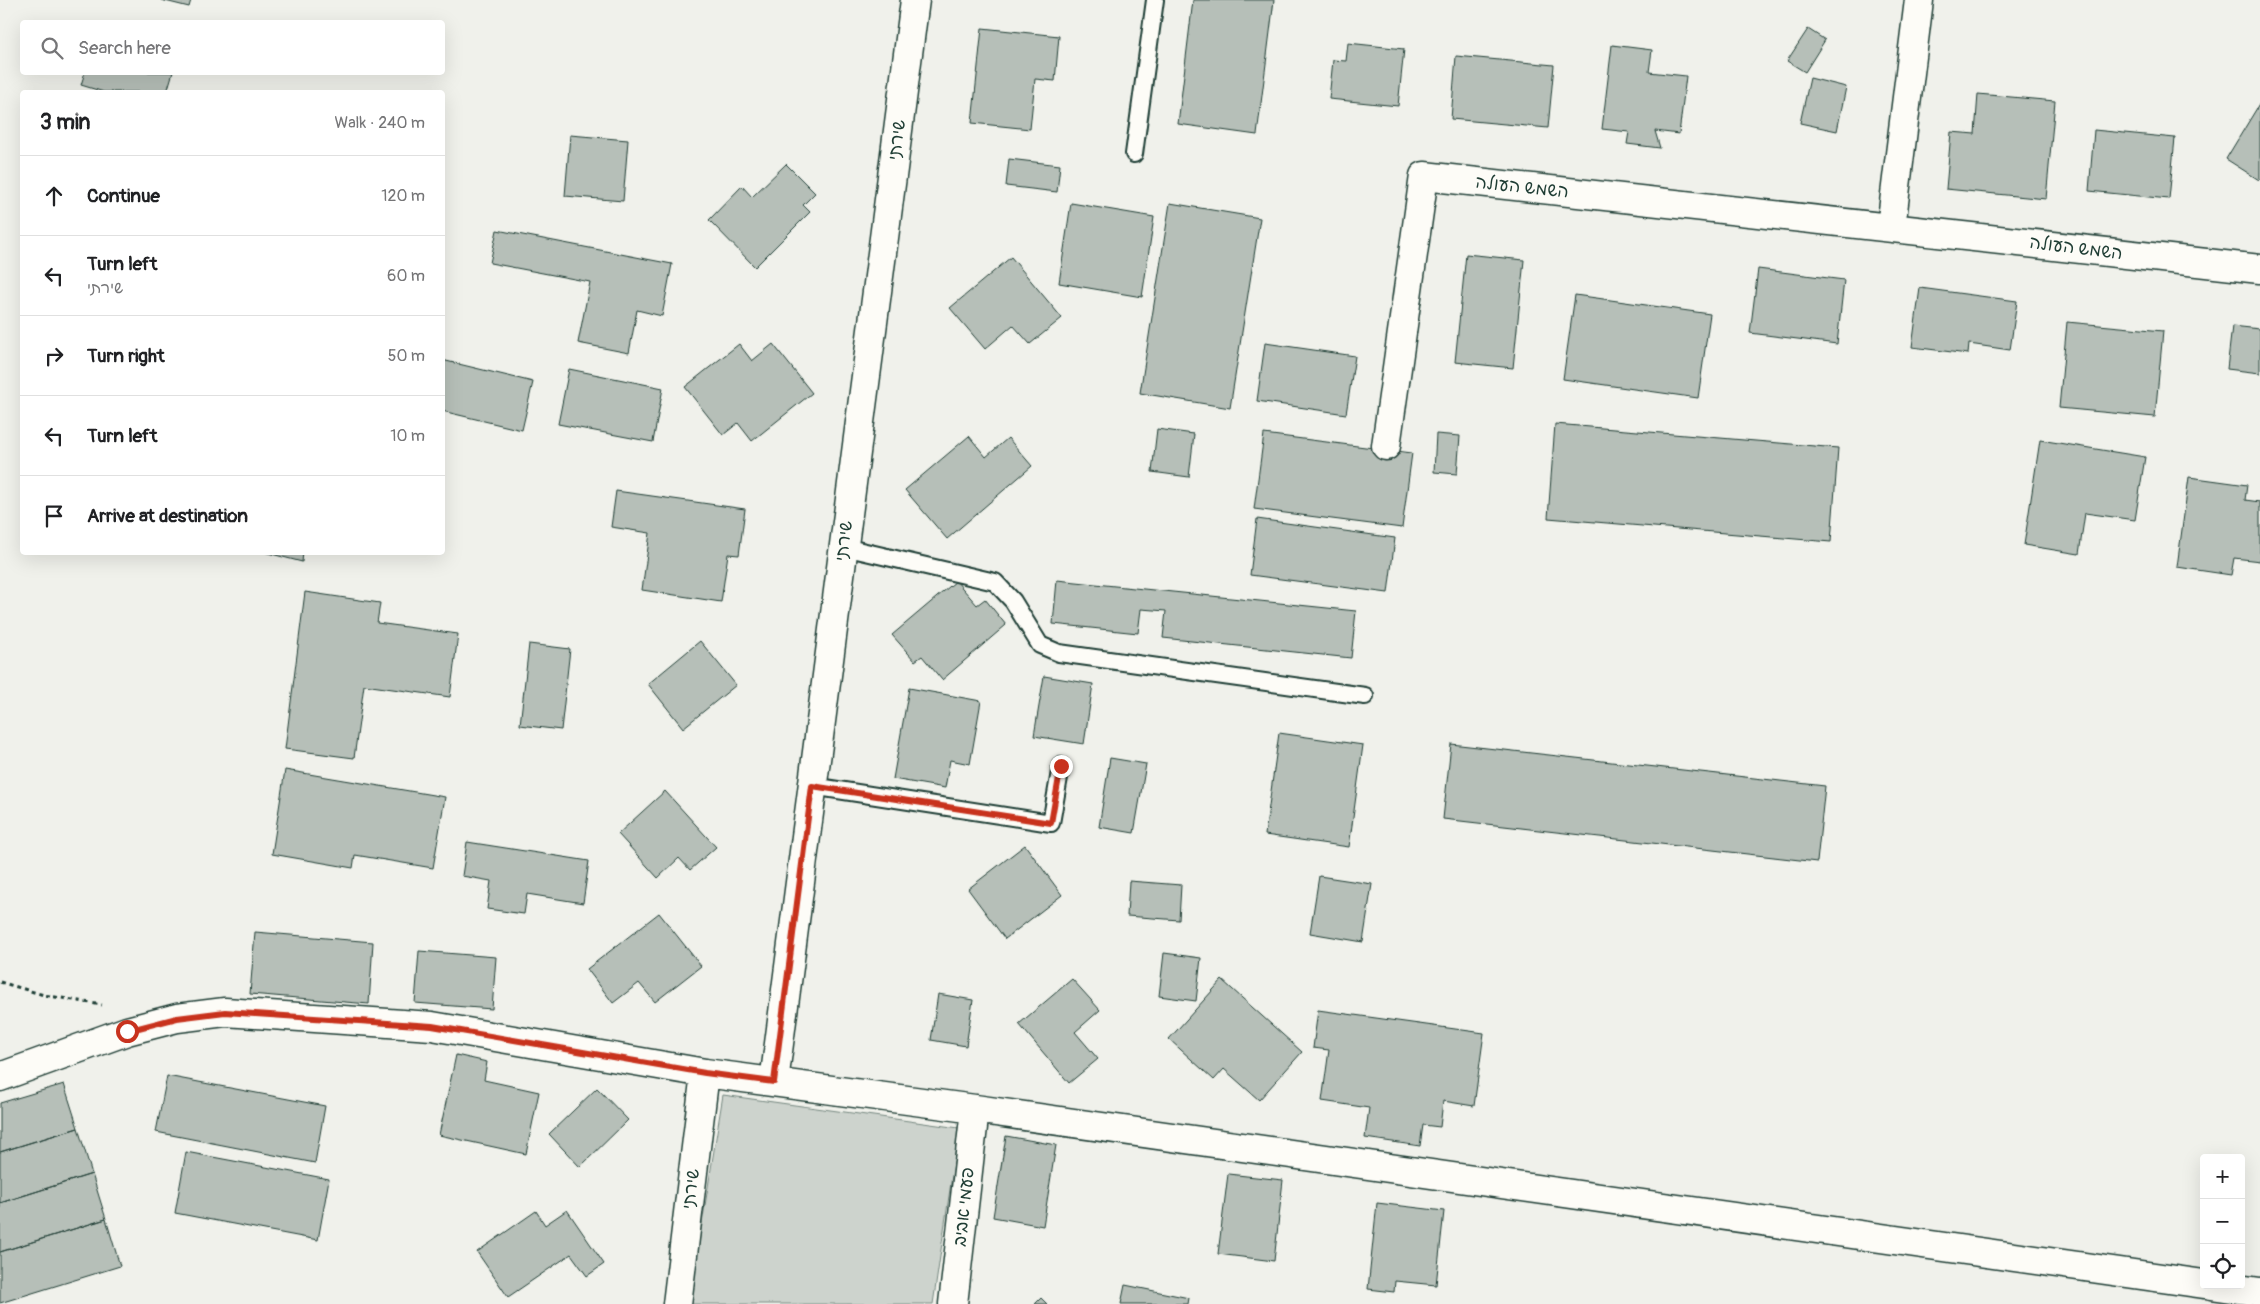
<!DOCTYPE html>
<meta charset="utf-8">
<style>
:root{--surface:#fff;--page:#f6f6f6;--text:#202124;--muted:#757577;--line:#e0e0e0}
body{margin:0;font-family:Pangolin,"Playpen Sans Hebrew",sans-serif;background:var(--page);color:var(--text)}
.controls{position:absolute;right:15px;bottom:15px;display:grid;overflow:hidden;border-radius:5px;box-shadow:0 5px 20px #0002}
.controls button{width:45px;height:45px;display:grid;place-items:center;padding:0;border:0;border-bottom:1px solid var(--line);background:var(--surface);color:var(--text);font:25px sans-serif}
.stop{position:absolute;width:15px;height:15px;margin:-11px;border:4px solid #c8321e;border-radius:50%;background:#fff}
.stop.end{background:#c8321e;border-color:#fff;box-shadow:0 1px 5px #0008}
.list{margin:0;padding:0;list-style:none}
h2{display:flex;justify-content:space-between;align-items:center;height:65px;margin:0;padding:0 20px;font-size:21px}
h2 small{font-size:16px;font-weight:400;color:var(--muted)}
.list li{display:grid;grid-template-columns:32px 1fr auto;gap:15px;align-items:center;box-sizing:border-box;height:80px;padding:0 20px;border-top:1px solid var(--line)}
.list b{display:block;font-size:19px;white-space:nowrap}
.list p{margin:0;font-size:16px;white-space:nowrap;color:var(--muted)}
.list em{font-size:16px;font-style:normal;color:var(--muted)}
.icon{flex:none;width:28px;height:28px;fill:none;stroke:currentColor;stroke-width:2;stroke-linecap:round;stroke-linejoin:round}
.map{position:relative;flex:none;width:2260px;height:1304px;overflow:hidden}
.search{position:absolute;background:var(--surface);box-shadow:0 5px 20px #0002;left:20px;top:20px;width:425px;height:55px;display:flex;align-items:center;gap:12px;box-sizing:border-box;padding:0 18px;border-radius:5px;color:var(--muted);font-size:19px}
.panel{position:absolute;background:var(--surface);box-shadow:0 5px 20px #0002;left:20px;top:90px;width:425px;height:465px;border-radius:5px}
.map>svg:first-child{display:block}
</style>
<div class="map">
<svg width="2260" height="1304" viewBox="0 0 2260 1304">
<rect width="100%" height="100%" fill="#f0f1eb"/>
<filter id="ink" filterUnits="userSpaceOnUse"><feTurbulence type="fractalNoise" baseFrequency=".02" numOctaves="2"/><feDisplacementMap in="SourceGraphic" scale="10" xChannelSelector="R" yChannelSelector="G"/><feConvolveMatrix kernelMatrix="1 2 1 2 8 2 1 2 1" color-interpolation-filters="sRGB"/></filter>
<g filter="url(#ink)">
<path fill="#cdd3cd" stroke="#768880" d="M723,1095L959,1128L933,1304H689Z"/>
<path fill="#b6bfb8" stroke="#1f3d34" d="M161,0H191L189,7Z
M1193,0H1274L1257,135L1178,124Z
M982,28L1059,36L1055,81L1035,79L1030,129L972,123Z
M1808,29L1825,40L1805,72L1787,61Z
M1348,43L1404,49L1398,106L1329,99L1333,60L1346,61Z
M1612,45L1652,50L1649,72L1686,76L1679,134L1655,131L1660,148L1627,144L1629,132L1602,129Z
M1456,56L1554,65L1548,128L1451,119Z
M85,72H173L167,92H104L81,85Z
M1810,78L1846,87L1837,131L1800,123Z
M1978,94L2055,101L2046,199L1946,189L1951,132L1975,134Z
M2260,103V178L2259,180L2226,159Z
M2094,130L2175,138L2169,199L2089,191Z
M570,135L628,140L623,201L565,196Z
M1009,159L1060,165L1057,192L1006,186Z
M786,164L815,193L803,205L810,212L755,267L709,220L742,186L752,197Z
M1071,203L1154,217L1142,297L1059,283Z
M1170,203L1260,218L1230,408L1140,393Z
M497,230L672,264L662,316L637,310L629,353L578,343L590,282L490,263Z
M1466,254L1524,260L1513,368L1455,362Z
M1011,257L1062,318L1030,344L1013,325L985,349L950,308Z
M1758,269L1844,280L1837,344L1750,333Z
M1920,288L2017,301L2010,350L1969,344L1968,354L1912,347Z
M1575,295L1710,314L1698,398L1563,379Z
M2067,322L2163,331L2155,417L2059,408Z
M2232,326L2260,329V373L2227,369Z
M1265,343L1355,356L1346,414L1257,401Z
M739,344L752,361L773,344L812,393L752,441L738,423L723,435L685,387Z
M442,360L533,382L522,430L442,411Z
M569,369L663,388L653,442L558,424Z
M1555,424L1838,448L1831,542L1548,518Z
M1157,429L1194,434L1189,477L1152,472Z
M1264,434L1412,453L1402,528L1254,509Z
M1436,434L1460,436L1457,474L1434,472Z
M969,436L986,457L1008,438L1032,466L947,539L905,490Z
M2040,440L2145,457L2135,520L2085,513L2079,554L2024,545Z
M2189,477L2247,485L2245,500L2260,502V561L2234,558L2231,575L2177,567Z
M616,491L745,509L739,555L728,554L721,602L642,590L650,533L611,527Z
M1257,519L1395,538L1388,593L1250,575Z
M264,552H303L302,562Z
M1057,580L1356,611L1351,658L1163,638L1166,611L1141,609L1138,633L1053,624Z
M956,581L977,605L985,599L1006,625L942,680L922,656L915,661L892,635Z
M305,592L380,603L377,623L458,634L450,697L364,685L354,758L285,749Z
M700,641L736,685L683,728L648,684Z
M529,644L570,649L561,730L520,725Z
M1044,676L1093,684L1084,744L1034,736Z
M909,688L981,701L970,764L950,760L945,788L893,779Z
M1279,733L1363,745L1349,847L1265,835Z
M1451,744L1825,786L1817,862L1443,819Z
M1110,758L1146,764L1134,833L1099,827Z
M285,770L445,797L433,868L355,855L353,868L272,854Z
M665,791L716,847L690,870L679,858L658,878L618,834Z
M467,842L589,861L583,903L527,894L524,914L487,909L491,881L462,876Z
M1025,845L1062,895L1005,939L968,889Z
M1319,876L1372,884L1363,942L1310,933Z
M1129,881L1181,885L1179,920L1127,916Z
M659,913L701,966L655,1002L639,983L613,1003L587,969Z
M255,932L373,942L369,1004L250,994Z
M419,951L496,957L492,1009L415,1003Z
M1164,953L1201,958L1196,1001L1159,996Z
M1072,979L1100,1010L1075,1032L1098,1059L1069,1083L1019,1024Z
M1222,980L1302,1052L1259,1100L1224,1069L1214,1080L1169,1039Z
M938,994L973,1000L966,1046L931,1040Z
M1318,1010L1484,1033L1474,1106L1443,1101L1440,1127L1423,1125L1420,1146L1365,1138L1369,1108L1322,1101L1329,1050L1313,1048Z
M456,1055L487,1062L484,1080L539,1092L526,1154L439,1135Z
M167,1076L325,1106L315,1163L156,1132Z
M64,1084L78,1128L0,1152V1103Z
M597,1088L628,1120L580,1167L549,1134Z
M78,1128L92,1174L0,1203V1152Z
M1006,1136L1056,1145L1043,1226L993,1217Z
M186,1152L329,1179L318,1240L175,1213Z
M92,1174L106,1219L0,1252V1203Z
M1228,1174L1283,1180L1274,1261L1218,1254Z
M1377,1203L1444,1211L1436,1285L1395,1281L1394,1292L1368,1289Z
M567,1210L604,1264L587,1276L571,1254L508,1297L477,1252L536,1211L545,1225Z
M106,1219L120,1266L0,1303V1252Z
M1125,1285L1189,1298L1188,1304H1121Z
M1041,1298L1047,1304H1035Z"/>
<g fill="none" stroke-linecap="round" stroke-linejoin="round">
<defs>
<path id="lane" d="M1134,154L1155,0
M844,547L995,582L1013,601L1040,645L1059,653L1365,696
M812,786L1051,823L1061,766"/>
<path id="street" d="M1891,227L1919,0
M1386,446L1424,176L2260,269
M0,1077L127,1031L177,1018L225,1012L432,1026L705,1073L975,1109L2204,1284
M774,1082L915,0
M2211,1285L2260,1292
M677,1304L705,1073
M953,1304L975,1109"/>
</defs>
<use href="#lane" stroke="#1f3d34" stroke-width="20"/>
<use href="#street" stroke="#1f3d34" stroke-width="31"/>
<path stroke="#1f3d34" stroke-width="3" stroke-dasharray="4 4" stroke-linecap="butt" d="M0,982L44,995L102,1005"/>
<use href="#lane" stroke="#fdfcf7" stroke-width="16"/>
<use href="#street" stroke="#fdfcf7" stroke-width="28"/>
</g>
</g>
<g fill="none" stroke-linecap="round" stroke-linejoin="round" filter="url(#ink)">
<path stroke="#c8321e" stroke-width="6" d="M127,1031L177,1018L225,1012L432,1026L705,1073L774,1082L812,786L1051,823L1061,766"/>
</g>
<g text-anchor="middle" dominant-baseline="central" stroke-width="4.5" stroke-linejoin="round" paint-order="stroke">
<g font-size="18" fill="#1f3d34" stroke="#fdfcf7">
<text transform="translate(897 140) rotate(-83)">שירתי</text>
<text transform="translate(1522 187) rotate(6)">השמש העולה</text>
<text transform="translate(2076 248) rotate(7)">השמש העולה</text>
<text transform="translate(844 541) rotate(-83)">שירתי</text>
<text transform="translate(691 1189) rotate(-83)">שירתי</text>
<text transform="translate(964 1207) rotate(-84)">פעמי אביב</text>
</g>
</g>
</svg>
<div class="controls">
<button>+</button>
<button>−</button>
<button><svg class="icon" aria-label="locate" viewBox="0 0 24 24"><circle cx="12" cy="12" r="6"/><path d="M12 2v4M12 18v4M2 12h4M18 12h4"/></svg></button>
</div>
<div class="stop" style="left:127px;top:1031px"></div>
<div class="stop end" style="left:1061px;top:766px"></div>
<div class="search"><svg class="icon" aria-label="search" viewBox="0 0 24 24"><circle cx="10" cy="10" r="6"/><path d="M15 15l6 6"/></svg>Search here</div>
<section class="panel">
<h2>3 min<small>Walk · 240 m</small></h2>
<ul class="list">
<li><svg class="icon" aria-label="ahead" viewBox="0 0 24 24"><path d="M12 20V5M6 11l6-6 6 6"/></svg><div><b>Continue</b></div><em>120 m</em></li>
<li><svg class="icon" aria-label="left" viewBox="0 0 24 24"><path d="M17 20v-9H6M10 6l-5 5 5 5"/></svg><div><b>Turn left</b><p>שירתי</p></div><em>60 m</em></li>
<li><svg class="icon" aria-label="right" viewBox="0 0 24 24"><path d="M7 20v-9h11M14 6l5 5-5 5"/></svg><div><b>Turn right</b></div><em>50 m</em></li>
<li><svg class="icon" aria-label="left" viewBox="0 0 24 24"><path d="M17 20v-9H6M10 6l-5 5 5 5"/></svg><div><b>Turn left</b></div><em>10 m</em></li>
<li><svg class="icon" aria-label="arrive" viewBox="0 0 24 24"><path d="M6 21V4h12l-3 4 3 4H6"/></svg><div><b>Arrive at destination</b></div></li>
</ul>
</section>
</div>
